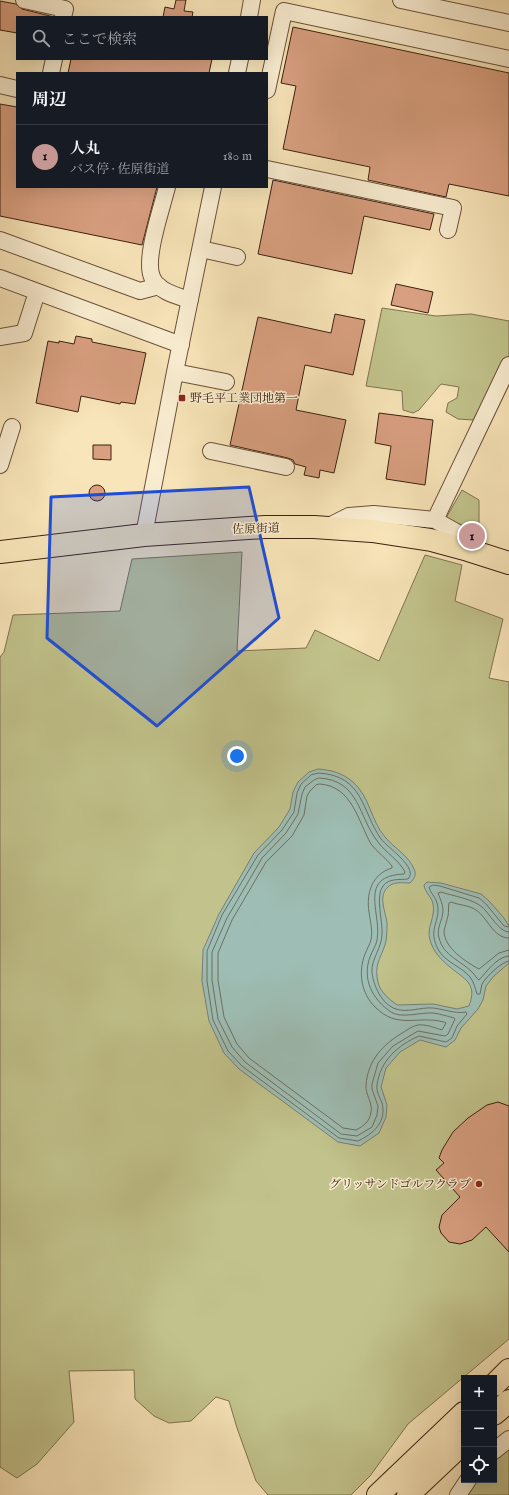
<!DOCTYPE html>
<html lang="ja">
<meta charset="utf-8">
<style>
:root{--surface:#171b24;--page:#242831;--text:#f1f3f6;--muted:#9ea1a6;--line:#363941;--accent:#c59692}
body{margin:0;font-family:"IM FELL English","Noto Serif JP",serif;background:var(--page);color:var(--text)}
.controls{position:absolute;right:12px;bottom:12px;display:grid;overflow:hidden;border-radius:0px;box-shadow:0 4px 16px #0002}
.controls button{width:36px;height:36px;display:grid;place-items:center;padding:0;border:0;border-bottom:1px solid var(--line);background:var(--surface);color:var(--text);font:20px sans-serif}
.you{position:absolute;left:237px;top:756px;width:14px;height:14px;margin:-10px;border:3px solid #fff;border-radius:50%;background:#1a73e8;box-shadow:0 0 0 6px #1a73e833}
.badge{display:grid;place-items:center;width:26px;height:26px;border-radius:50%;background:var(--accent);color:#111;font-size:13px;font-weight:700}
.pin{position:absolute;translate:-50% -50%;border:2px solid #fff;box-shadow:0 1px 4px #0006}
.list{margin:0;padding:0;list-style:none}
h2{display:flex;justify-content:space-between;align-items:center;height:52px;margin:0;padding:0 16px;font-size:17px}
h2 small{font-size:13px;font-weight:400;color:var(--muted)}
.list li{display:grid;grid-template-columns:26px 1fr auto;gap:12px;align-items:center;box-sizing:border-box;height:64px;padding:0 16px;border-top:1px solid var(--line)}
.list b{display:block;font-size:15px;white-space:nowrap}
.list p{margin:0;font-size:13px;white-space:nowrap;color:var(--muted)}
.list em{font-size:13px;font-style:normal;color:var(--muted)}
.icon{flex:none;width:22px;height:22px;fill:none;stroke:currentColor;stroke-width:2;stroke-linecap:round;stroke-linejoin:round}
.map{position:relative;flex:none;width:509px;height:1495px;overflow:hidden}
.search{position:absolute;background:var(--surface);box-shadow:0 4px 16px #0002;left:16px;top:16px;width:252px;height:44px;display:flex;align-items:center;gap:10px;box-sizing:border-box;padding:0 14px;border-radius:0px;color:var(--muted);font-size:15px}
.panel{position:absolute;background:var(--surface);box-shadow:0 4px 16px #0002;left:16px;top:72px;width:252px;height:116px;border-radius:0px}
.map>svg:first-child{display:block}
</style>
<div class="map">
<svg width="509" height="1495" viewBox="0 0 509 1495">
<rect width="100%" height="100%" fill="#f8e5b9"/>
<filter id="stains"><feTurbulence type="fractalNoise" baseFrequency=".005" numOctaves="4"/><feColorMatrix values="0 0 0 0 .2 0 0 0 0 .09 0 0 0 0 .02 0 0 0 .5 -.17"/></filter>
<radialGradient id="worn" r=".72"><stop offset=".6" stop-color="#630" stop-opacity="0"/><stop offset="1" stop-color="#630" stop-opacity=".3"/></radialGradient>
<path fill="#c2c38c" stroke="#7f724e" d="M382,308L436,316L471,314L509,321V356L504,362L473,420L458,419L446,412L448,403L457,398L459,387L441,384L419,410L413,413L403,410L402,391L366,386Z
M462,490L479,500V533L446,518Z
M242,552L237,651L306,648L315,630L379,661L425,555L462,565L455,601L503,619L489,678L509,682V1339L408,1424L370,1476L351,1495H268L256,1481L237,1428L229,1401L216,1397L191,1421L169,1423L154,1416L135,1399L134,1370L69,1371L74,1422L37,1464L17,1478L0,1467V657L4,652L13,615L120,611L132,559Z
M509,1444V1495H465L476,1480H494V1459Z"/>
<path fill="#9ebeb5" stroke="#777f73" d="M318,769C332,770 342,773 353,782C370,797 371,821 385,837C394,848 409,856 414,869C417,875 414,879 410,883C402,883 393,881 387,888C378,897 386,913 387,923C387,929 387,939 385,945C380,959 374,966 378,982C380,992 389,999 397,1005L433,1004L457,1009L469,1006C478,983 464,979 450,967C441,960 433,951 430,940C426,928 436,916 433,904C432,897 425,893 424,885L427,882L441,883L481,894L489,901L504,918L509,926V963L494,976L486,986L483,1000L478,1009L461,1028L455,1040L446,1047L420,1040L400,1052L386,1068L381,1087L387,1105L386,1117L379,1133L360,1146L338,1142L239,1069L224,1053L209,1021L202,981L203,950L219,914L254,853L279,827L290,809L293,792L298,782L309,772Z"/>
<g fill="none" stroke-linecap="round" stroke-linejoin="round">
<path stroke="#6d6f62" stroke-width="1" d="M319,773C364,776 361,810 381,839C387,847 419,868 408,879C399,880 389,878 383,886C375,896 383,922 382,934C382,948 371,959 372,972C373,985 382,1005 396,1009C407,1013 421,1007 433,1008C444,1009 454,1014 466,1012L467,1014L457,1026L452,1038L446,1042L419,1036C398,1045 380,1061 377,1085C376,1091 380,1098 382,1103C387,1122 373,1134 358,1141L339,1138L242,1066L228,1051L213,1020L207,981V951L222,915L258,855L282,830L294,812L297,793L301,784L311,775Z
M319,778C360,780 358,817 378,842C386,853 399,860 405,872L404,874C357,876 382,913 377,940C376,946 372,951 370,957C362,979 372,999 391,1012C401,1019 421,1012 433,1013C440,1014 447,1016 454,1018L455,1019L448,1034L445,1036L418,1031L393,1046L378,1063L372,1084V1089L378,1106L377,1115L372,1127L357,1136L341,1134L245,1062L232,1047L218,1019L212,980V952L227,918L262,858L286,833L298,814L302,794L305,787L314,780Z
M320,784C352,786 358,821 371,844C377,852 386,858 392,866V868C372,874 366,893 369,912C370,921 373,930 371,940C370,944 367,949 365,954C358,972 361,993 375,1007C398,1030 417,1015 444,1022L446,1023L442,1030C435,1028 426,1024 418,1025C413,1026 408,1029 404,1032C383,1044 368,1060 366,1085C365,1094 373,1103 371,1112C370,1121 364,1126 356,1130L343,1128L249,1058L237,1044L224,1017L218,980V953L232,920L266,862L292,836L304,815L307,796L310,791L316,785Z
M509,927L504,926L486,904L479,898L440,886L433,885L429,887C430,893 436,897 437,903C442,922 426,928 439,951C447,963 462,967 470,977C474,982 475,988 477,994H480C481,991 481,987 482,984C486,977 501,962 509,961
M509,932C499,932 490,914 482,907C473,899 453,896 441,892L438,893C440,899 443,904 443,910C443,920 436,928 439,938C443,956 462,961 473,973C475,975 476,978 479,980C487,972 496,957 509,956
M509,938C493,938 488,918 476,910C469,905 458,905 451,902L449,903C448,907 449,911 448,916C447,921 445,926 444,931C444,948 466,962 479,969L499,953L509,950"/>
</g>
<path fill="#d89f80" stroke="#3c2010" d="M176,0H186L184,11L193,12L192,17H163L165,7L174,9Z
M0,1L16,4L22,9L54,17H17V33L0,30Z
M293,27L509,73V196L449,184L446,197L368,180L370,167L283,149L296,86L281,83Z
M71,59H212L209,73H68Z
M0,104L17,107V187H157L142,245L0,216Z
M273,180L434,214L430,230L364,216L352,274L258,254Z
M396,284L433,292L428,313L391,305Z
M335,314L365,320L353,375L305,365L296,410L346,420L334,473L320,470L319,478L304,475L306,467L295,464L293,460L288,458L230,445L258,317L331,333Z
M76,336L92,339V342L146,353L135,404L121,402L120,404L81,396L78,412L36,403L48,341L59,343V341L74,344Z
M379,413L433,420L425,485L386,479L391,446L375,443Z
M93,445H111V460L93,459Z
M89 493a8 8 0 1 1 16 0a8 8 0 1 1-16 0Z
M498,1102L509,1106V1252L486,1227L472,1240L460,1244L449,1242L441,1233L439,1227L442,1215L460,1197L436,1170L444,1163L439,1158L442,1150L453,1132L468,1118L487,1105Z"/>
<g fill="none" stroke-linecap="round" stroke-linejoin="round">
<defs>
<path id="minor" d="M24,0L65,9L63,17
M401,0L509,23
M249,17L252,0
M51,73L54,59
M237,73L240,59
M0,85L17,89
M267,90L284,11L509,59
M267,169L453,208L448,230
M167,187C162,208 144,258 152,277C157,291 177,296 190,300
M0,240L140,291L159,286
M201,249L237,257
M0,278L181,345
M0,337L24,333L37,292
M175,372L226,382
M211,451L286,467
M0,465L12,427
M435,520L509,365
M325,528L349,516L374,514L435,520L465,537L468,550
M144,535L175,372L213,187
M494,1451L509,1439
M458,1495L468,1480"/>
<path id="highway" d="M0,552L144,535L265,527H314L372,531L431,540L468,550L509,563
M494,1385L509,1370
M494,1414L509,1401
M378,1495L464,1413
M408,1495L464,1442"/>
</defs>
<use href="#minor" stroke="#6b513a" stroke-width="18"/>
<use href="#highway" stroke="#3c2010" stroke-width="24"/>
<use href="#minor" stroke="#faeed2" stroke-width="16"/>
<use href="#highway" stroke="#f8e5b9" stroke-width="22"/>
</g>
<path fill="#1d4ed8" fill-opacity="0.2" stroke="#1d4ed8" stroke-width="3" stroke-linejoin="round" d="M249,487L279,618L157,726L47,638L51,497Z"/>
<g fill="#8f2418" stroke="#faeed2" stroke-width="1.5">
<rect x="178" y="394" width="8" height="8" rx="2"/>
<circle cx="479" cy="1184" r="4"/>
</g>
<g text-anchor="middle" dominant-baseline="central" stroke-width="3" stroke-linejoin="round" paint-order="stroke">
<g font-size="12" fill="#3c2010" stroke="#faeed2" text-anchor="start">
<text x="190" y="398">野毛平工業団地第一</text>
<text x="471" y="1184" text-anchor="end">グリッサンドゴルフクラブ</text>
</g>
<g font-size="12" fill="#3c2010" stroke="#faeed2">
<text transform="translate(256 529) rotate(-2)">佐原街道</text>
</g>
</g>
<rect width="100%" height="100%" filter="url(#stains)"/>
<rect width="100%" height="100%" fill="url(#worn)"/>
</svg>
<div class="controls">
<button>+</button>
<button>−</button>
<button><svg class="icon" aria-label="locate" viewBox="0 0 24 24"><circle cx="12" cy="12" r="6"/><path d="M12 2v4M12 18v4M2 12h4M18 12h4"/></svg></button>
</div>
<div class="you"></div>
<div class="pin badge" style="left:472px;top:536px">1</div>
<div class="search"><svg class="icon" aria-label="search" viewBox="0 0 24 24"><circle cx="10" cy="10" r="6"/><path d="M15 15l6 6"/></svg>ここで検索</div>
<section class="panel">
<h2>周辺<small></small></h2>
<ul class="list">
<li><span class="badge">1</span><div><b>人丸</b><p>バス停 · 佐原街道</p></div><em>180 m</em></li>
</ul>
</section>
</div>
